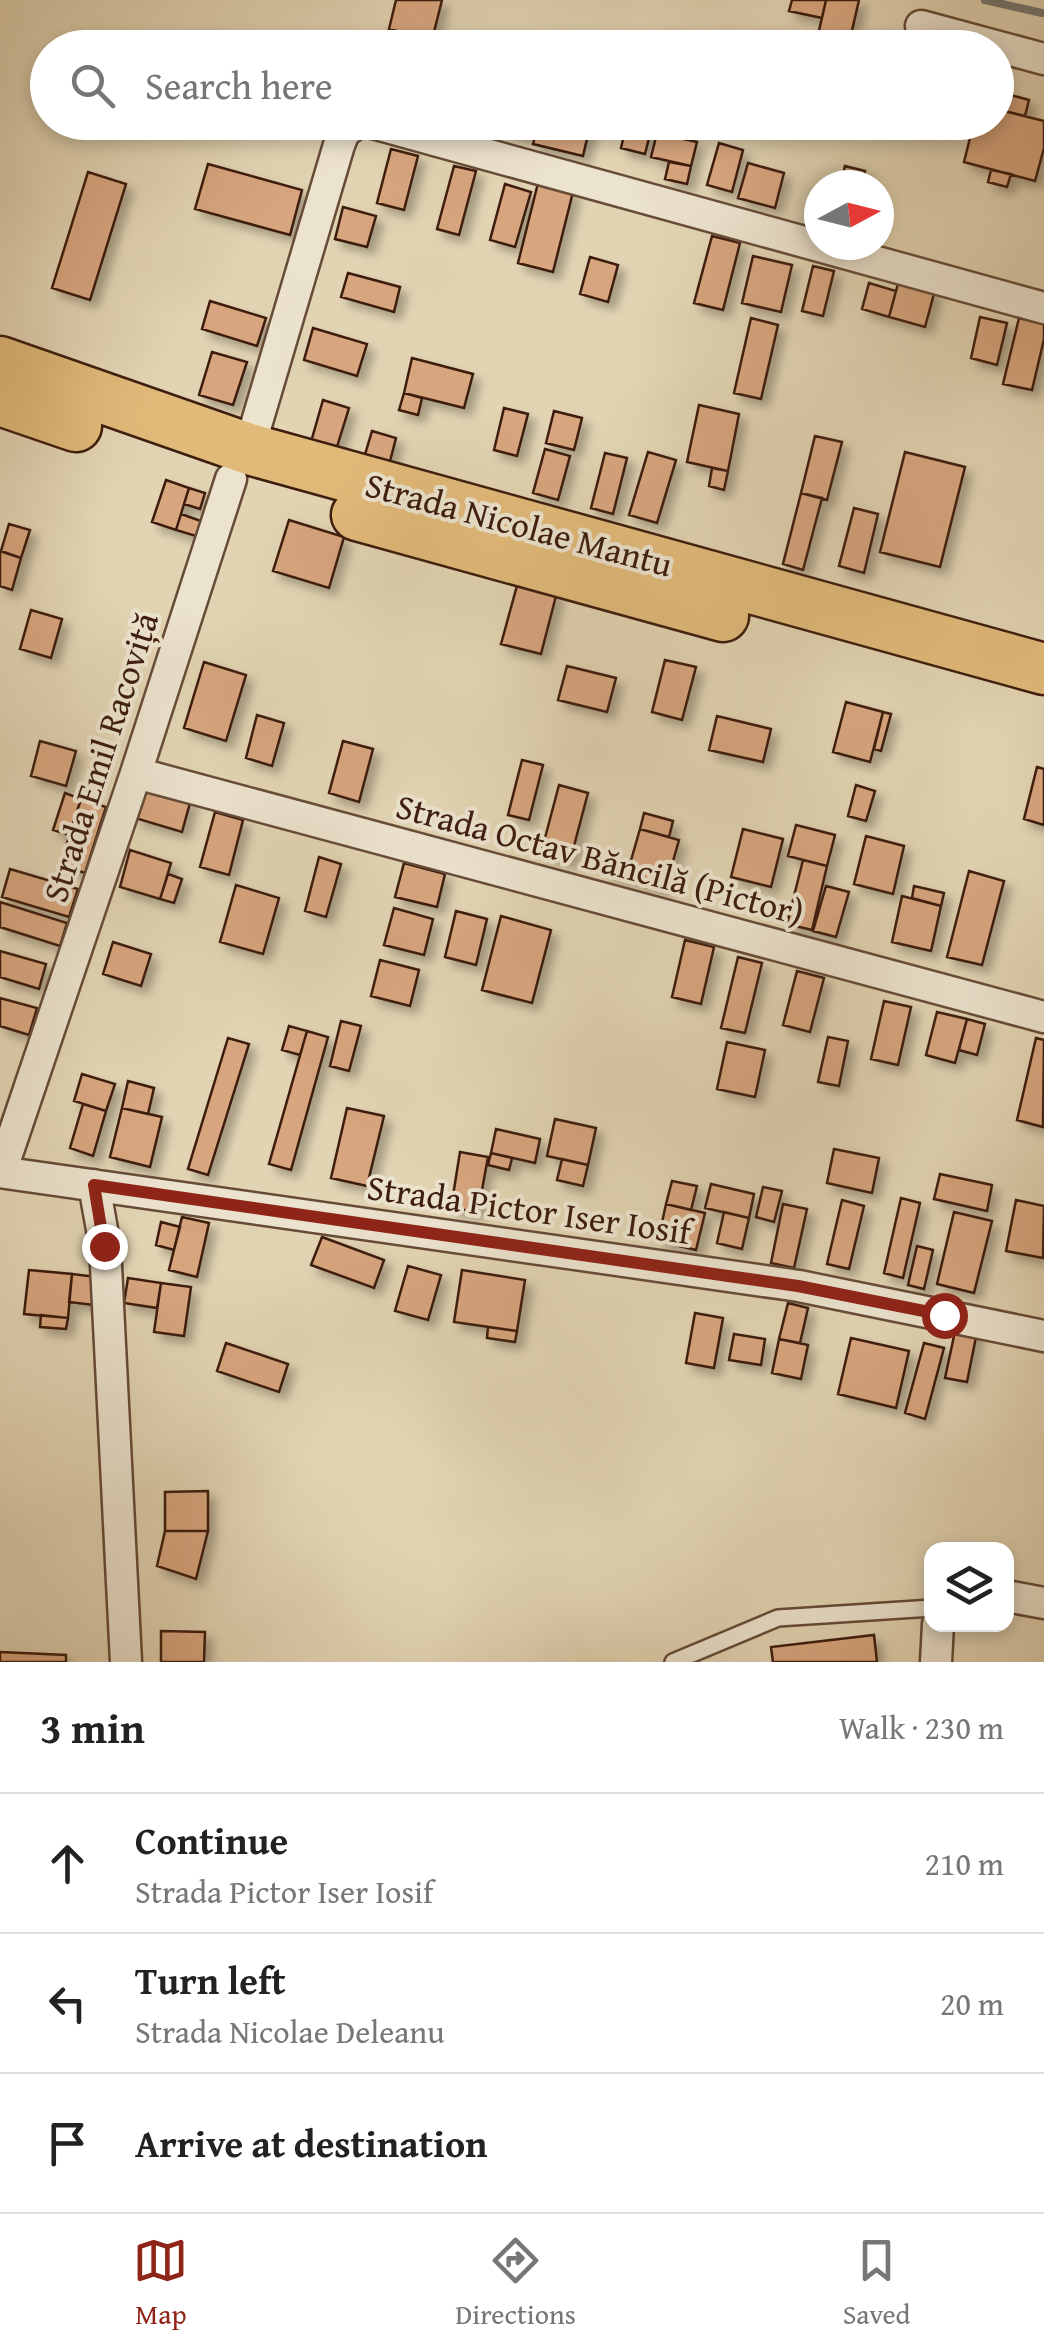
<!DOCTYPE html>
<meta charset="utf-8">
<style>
:root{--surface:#fff;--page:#f2f2f2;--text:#222;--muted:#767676;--line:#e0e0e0;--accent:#8f2418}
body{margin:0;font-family:"Gentium Book Plus",serif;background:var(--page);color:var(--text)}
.controls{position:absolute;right:30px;bottom:30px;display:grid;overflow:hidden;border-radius:20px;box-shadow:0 5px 15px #0003}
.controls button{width:90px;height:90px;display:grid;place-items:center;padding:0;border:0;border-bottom:2px solid var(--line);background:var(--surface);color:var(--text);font:50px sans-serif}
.compass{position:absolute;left:804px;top:170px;width:90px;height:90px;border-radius:50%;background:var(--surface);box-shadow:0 5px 15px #0003;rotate:83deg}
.stop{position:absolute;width:30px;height:30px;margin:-22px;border:8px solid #8f2418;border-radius:50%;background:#fff}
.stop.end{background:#8f2418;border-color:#fff;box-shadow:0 2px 10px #0008}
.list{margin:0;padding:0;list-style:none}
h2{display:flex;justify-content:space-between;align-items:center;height:130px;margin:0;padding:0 40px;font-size:42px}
h2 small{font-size:32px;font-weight:400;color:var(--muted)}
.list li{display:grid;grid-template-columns:65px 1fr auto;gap:30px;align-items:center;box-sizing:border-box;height:140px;padding:0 40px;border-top:2px solid var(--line)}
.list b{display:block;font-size:38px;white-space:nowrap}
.list p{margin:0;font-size:32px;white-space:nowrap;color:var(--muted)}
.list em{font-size:32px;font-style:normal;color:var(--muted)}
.icon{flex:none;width:55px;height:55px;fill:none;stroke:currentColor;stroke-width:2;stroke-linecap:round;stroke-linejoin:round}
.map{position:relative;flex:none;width:1044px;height:1662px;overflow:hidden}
.search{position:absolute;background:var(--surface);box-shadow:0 5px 15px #0003;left:30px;right:30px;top:30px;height:110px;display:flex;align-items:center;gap:25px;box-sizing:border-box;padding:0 35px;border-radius:55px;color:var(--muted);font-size:38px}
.sheet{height:550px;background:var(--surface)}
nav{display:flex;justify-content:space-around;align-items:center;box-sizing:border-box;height:140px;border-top:2px solid var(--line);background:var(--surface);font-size:28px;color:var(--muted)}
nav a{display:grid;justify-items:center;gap:5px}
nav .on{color:var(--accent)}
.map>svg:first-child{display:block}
</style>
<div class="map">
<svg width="1044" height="1662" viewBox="0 0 1044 1662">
<defs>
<filter id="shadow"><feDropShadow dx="7" dy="7" stdDeviation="5" flood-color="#0004"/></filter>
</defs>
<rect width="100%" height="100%" fill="#e2d4b3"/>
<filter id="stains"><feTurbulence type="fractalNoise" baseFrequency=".002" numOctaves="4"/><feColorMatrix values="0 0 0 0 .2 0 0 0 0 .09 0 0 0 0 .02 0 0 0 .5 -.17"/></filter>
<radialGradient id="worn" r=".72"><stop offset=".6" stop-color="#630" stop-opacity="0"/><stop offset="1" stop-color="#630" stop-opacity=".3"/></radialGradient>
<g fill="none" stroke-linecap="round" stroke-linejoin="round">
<path stroke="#747973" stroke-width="8" d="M985,0L1042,13"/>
</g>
<path fill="#d7a57e" stroke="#3d1d0e" stroke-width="2.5" filter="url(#shadow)" d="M396,0H442L432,40L389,29Z
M792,0H826L822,18L789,11Z
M826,0H859L848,48H815Z
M996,91L1029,100L1025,116L996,109Z
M996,109L1044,121V148L1035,181L964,162L974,122H996Z
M504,122H531L527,136L502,129Z
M539,122H591L583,156L533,144Z
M627,122H653L645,154L621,148Z
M657,133L697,142L691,166L651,157Z
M719,143L743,150L732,192L707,185Z
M391,149L418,156L404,210L377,203Z
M669,162L691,166L687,184L665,179Z
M748,163L784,173L775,208L738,198Z
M208,164L302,190L290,235L195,209Z
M454,166L476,171L459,235L437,229Z
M845,166L865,171L862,185H840Z
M991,170L1011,174L1007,187L988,182Z
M88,172L126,184L90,300L52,288Z
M538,183L573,192L553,272L518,263Z
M505,184L531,192L515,247L490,240Z
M343,207L376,216L367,247L335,239Z
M712,236L740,243L723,310L694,303Z
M753,256L792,265L781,312L742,303Z
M590,257L618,265L608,302L580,294Z
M813,266L834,271L823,316L802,311Z
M348,273L400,287L394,312L341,297Z
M899,280L935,290L925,327L889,317Z
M869,283L896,291L889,317L862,309Z
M210,301L266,318L257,346L202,329Z
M980,317L1007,323L997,365L971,358Z
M751,318L778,325L761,399L734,393Z
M1019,318L1044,324V339L1032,390L1003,384Z
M313,328L367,344L357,376L304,360Z
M212,352L247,362L233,405L199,395Z
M412,358L473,374L464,408L404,393Z
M404,393L422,398L418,415L399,410Z
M323,400L349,408L336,450L311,442Z
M699,405L739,414L728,471L687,462Z
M504,408L528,414L517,456L494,450Z
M554,411L582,418L574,450L546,443Z
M372,431L396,438L389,465L364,458Z
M815,436L842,442L827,500L801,493Z
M545,449L570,456L558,500L533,493Z
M648,452L676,460L657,523L629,515Z
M905,452L965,467L940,567L880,552Z
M605,453L627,458L613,514L591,508Z
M712,468L728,471L724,490L709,486Z
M166,480L189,488L176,530L152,522Z
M189,488L205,493L200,509L184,504Z
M801,493L822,498L803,570L783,564Z
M854,508L878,514L864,573L839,566Z
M181,514L201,521L196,536L176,530Z
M289,520L344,537L329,588L273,571Z
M9,524L30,530L21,558L1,551Z
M0,551L21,558L12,590L0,586Z
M518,582L557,592L541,654L501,644Z
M31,610L62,619L51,658L20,649Z
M665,660L696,667L682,720L652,712Z
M204,662L246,675L226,741L184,728Z
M567,666L616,678L607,712L558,700Z
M846,702L883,712L870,762L833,752Z
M883,712L891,714L881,751L874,749Z
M257,715L284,723L272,766L246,758Z
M717,716L771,729L763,762L709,750Z
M40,741L76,751L66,786L31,776Z
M343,741L373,749L359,802L329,793Z
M522,760L543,765L529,820L508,815Z
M1037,767L1044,769V825L1024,819Z
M144,785L191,799L182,832L135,818Z
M559,785L588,793L570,861L541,853Z
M856,785L875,791L866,821L848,816Z
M65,793L81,799L69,835L53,830Z
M81,799L106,807L85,873L60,865Z
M215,812L243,820L229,875L200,867Z
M644,813L673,821L669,837L640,829Z
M796,825L835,835L827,866L788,856Z
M640,829L679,840L665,889L626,878Z
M743,829L783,839L771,887L731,877Z
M866,836L904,846L893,894L854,884Z
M130,850L171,863L160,899L120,887Z
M319,857L341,864L326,917L305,911Z
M609,857L630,863L626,878L605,872Z
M803,860L827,866L812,930L787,924Z
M404,863L445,874L437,907L395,897Z
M10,869L78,889L69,917L2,897Z
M969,871L1004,881L982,965L947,957Z
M168,874L182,879L174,903L160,899Z
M236,885L279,898L263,954L220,942Z
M826,886L849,892L836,937L813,931Z
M914,886L944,893L941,906L912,898Z
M902,896L941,906L931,951L892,942Z
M0,902L67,923L60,946L0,927Z
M394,908L433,919L424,955L384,945Z
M456,911L487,919L476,965L445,957Z
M501,916L551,930L532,1003L482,990Z
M685,940L714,947L701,1004L672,997Z
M113,942L151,954L141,986L103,974Z
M0,951L46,964L39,989L0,977Z
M738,957L762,963L745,1033L721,1028Z
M380,960L419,970L410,1006L371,996Z
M797,971L824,978L810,1032L783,1025Z
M0,998L37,1008L29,1035L0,1026Z
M884,1001L911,1007L898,1065L871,1059Z
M937,1012L967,1019L955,1063L926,1055Z
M967,1019L985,1024L977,1055L959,1050Z
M341,1021L361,1026L349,1071L330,1066Z
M289,1026L307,1031L300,1055L282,1050Z
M307,1031L328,1037L291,1170L269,1164Z
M828,1037L848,1041L839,1086L818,1082Z
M228,1038L249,1044L208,1175L188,1169Z
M1036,1038L1044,1040L1043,1127L1017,1120Z
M727,1042L765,1050L755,1097L717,1089Z
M82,1074L115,1084L106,1111L74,1101Z
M128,1081L154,1088L148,1114L122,1108Z
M83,1104L106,1111L93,1156L70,1148Z
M122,1108L162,1117L150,1167L110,1157Z
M347,1108L384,1116L367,1186L331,1178Z
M555,1119L596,1128L588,1165L547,1156Z
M496,1129L540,1139L535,1163L491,1153Z
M834,1149L879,1158L872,1193L827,1183Z
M460,1152L488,1157L478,1212L451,1208Z
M491,1153L512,1158L509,1170L488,1165Z
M562,1159L588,1165L583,1186L557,1180Z
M940,1174L992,1185L987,1211L934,1199Z
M672,1181L697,1186L691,1210L666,1204Z
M711,1184L754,1194L749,1218L705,1208Z
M763,1187L782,1191L774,1222L756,1217Z
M901,1198L920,1203L903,1278L884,1273Z
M842,1200L864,1206L849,1269L827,1264Z
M1016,1200L1044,1206L1043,1258L1006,1251Z
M666,1204L705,1213L696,1250L658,1241Z
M783,1204L807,1209L794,1268L771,1263Z
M724,1212L749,1218L742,1249L717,1243Z
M954,1212L992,1221L974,1293L937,1284Z
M182,1217L209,1223L197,1277L169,1270Z
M161,1222L180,1227L174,1250L156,1245Z
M322,1237L384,1260L374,1288L311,1265Z
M917,1246L933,1250L924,1289L908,1285Z
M408,1266L441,1275L428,1320L395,1311Z
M29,1270L72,1274L68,1318L24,1314Z
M462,1270L525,1280L517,1331L454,1322Z
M72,1274L97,1277L94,1305L69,1302Z
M128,1278L161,1283L157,1308L124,1303Z
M161,1283L191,1287L184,1336L154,1332Z
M788,1303L808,1308L800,1343L779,1339Z
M695,1313L723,1318L714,1368L686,1363Z
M41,1315L68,1318L66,1329L40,1327Z
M957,1322L978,1327L967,1382L945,1378Z
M488,1327L517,1331L515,1342L487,1338Z
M734,1334L765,1339L761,1365L729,1360Z
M851,1338L909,1351L896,1408L838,1394Z
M779,1339L808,1345L801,1379L772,1373Z
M226,1343L288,1364L279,1392L217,1371Z
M924,1343L944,1348L925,1419L905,1413Z
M208,1491V1531H165V1492Z
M165,1531H208L196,1579L157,1566Z
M161,1631L205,1632L204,1662H161Z
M874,1635L877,1662H773L771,1647Z
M0,1652L66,1655V1662H0Z"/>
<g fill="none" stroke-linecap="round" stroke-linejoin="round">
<defs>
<path id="service" d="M673,1662L778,1618L932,1608"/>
<path id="minor" d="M921,26L1044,59
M369,122L1044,308
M249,449L339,145L344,132L358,122
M136,773L1044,1017
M0,1172L799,1286L1044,1336
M1,1172L136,773L231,479
M94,1185L105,1246L126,1662
M1006,1596L1044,1603
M936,1662L938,1624"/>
<path id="trunk" d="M0,362L249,449L1044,669
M0,400L76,426
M357,515L723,616"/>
</defs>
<use href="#service" stroke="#664b37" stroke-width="20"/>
<use href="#minor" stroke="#664b37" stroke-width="35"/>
<use href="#trunk" stroke="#3d1d0e" stroke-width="55"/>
<use href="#service" stroke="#ece3ce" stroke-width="15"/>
<use href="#minor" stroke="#ece3ce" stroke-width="30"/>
<use href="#trunk" stroke="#e1ba7a" stroke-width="50"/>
</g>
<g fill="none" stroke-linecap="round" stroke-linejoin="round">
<path stroke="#8f2418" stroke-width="12" d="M104,1246L94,1185L798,1286L944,1315"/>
</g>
<g text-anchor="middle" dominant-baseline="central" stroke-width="8" stroke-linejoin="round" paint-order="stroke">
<g font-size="35" fill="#3d1d0e" stroke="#ece3ce">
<text transform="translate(519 524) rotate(15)">Strada Nicolae Mantu</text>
<text transform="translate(100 757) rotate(-72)">Strada Emil Racoviță</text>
<text transform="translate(600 859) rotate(15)">Strada Octav Băncilă (Pictor)</text>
<text transform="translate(529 1209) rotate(8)">Strada Pictor Iser Iosif</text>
</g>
</g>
<rect width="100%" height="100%" filter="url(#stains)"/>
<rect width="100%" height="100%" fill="url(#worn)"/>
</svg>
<div class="controls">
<button><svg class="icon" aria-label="layers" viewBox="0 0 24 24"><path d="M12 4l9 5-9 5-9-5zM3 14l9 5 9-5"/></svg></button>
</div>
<svg class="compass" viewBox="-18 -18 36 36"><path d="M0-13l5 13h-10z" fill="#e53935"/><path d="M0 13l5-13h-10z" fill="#767676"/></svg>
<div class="stop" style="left:944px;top:1315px"></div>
<div class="stop end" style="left:104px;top:1246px"></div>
<div class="search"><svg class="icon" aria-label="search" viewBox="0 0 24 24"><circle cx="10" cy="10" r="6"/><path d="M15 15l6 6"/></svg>Search here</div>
</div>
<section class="sheet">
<h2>3 min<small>Walk · 230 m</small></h2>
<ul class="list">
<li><svg class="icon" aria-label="ahead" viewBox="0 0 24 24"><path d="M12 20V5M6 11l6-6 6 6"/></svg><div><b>Continue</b><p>Strada Pictor Iser Iosif</p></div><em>210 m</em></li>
<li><svg class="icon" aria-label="left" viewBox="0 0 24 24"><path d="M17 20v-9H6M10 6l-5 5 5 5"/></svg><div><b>Turn left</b><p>Strada Nicolae Deleanu</p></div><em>20 m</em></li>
<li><svg class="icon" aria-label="arrive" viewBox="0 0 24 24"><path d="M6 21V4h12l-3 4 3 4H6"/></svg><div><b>Arrive at destination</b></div></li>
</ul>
</section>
<nav>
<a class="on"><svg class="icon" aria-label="map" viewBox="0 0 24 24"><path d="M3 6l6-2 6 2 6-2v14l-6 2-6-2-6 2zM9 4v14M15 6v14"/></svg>Map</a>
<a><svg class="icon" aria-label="directions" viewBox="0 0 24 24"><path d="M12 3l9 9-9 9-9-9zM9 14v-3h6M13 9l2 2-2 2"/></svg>Directions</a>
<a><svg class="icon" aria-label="saved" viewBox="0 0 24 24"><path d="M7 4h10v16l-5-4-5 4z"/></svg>Saved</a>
</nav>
